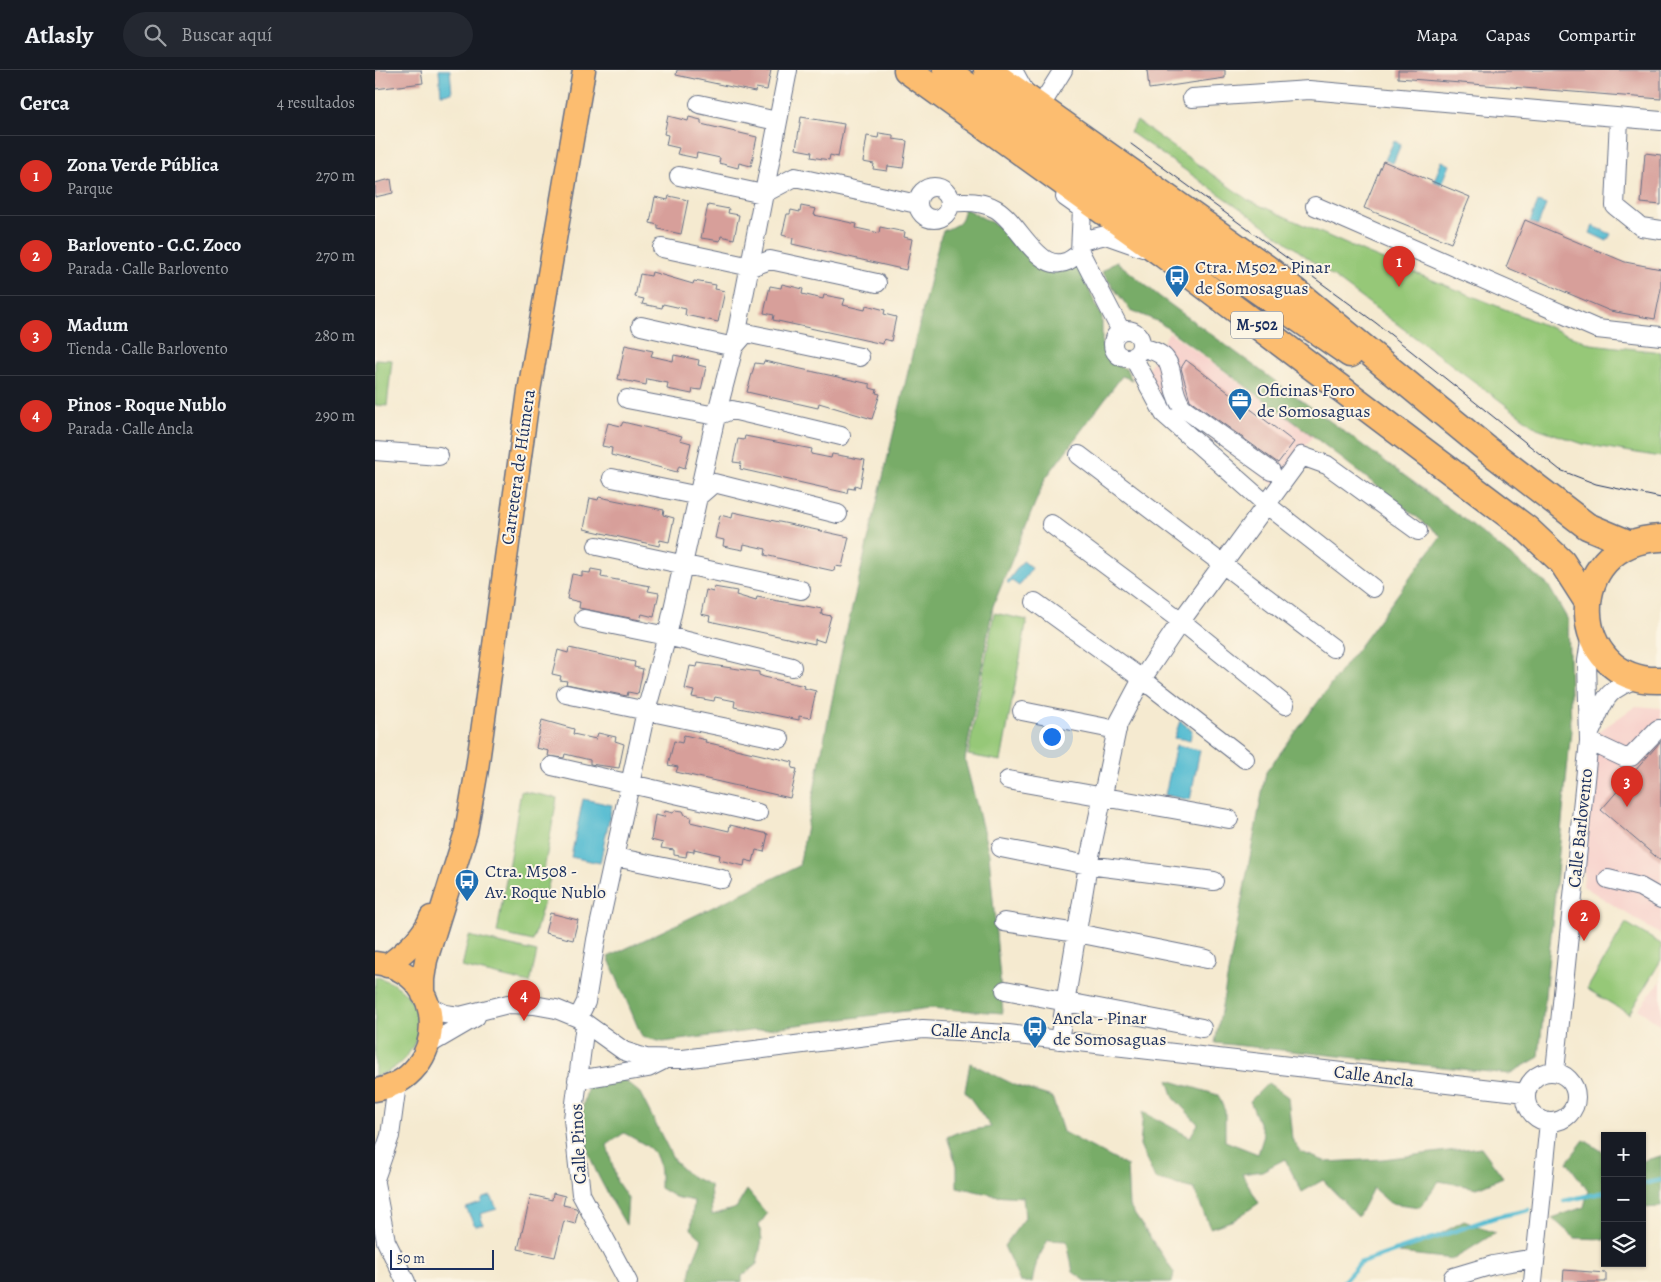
<!DOCTYPE html>
<html lang="es">
<meta charset="utf-8">
<style>
:root{--surface:#171b24;--page:#242831;--text:#f1f3f6;--muted:#9ea1a6;--line:#363941;--accent:#d93025}
body{margin:0;font-family:Alegreya,serif;background:var(--page);color:var(--text)}
.controls{position:absolute;right:15px;bottom:15px;display:grid;overflow:hidden;border-radius:0px;box-shadow:0 1px 4px #0004}
.controls button{width:45px;height:45px;display:grid;place-items:center;padding:0;border:0;border-bottom:1px solid var(--line);background:var(--surface);color:var(--text);font:25px sans-serif}
.scale{position:absolute;left:15px;bottom:12px;width:104px;box-sizing:border-box;padding-left:5px;border:2px solid #1b2f5e;border-top:0;font-size:14px;line-height:18px;white-space:nowrap;color:#1b2f5e;-webkit-text-stroke:4px #fcf5e5;paint-order:stroke}
.you{position:absolute;left:676px;top:666px;width:18px;height:18px;margin:-12px;border:4px solid #fff;border-radius:50%;background:#1a73e8;box-shadow:0 0 0 8px #1a73e833}
.badge{display:grid;place-items:center;width:32px;height:32px;border-radius:50%;background:var(--accent);color:#fff;font-size:16px;font-weight:700}
.pin{position:absolute;translate:-50% -41px;filter:drop-shadow(0 1px 2px #0008)}
.pin::after{content:'';position:absolute;top:26px;width:18px;height:15px;background:inherit;clip-path:polygon(0 0,100% 0,50% 100%)}
.list{margin:0;padding:0;list-style:none}
h2{display:flex;justify-content:space-between;align-items:center;height:65px;margin:0;padding:0 20px;font-size:21px}
h2 small{font-size:16px;font-weight:400;color:var(--muted)}
.list li{display:grid;grid-template-columns:32px 1fr auto;gap:15px;align-items:center;box-sizing:border-box;height:80px;padding:0 20px;border-top:1px solid var(--line)}
.list b{display:block;font-size:19px;white-space:nowrap}
.list p{margin:0;font-size:16px;white-space:nowrap;color:var(--muted)}
.list em{font-size:16px;font-style:normal;color:var(--muted)}
.icon{flex:none;width:28px;height:28px;fill:none;stroke:currentColor;stroke-width:2;stroke-linecap:round;stroke-linejoin:round}
.map{position:relative;flex:none;width:1286px;height:1212px;overflow:hidden}
header{display:flex;align-items:center;gap:30px;box-sizing:border-box;height:70px;padding:0 25px;background:var(--surface);border-bottom:1px solid var(--line)}
header strong{font-size:24px}
nav{display:flex;gap:28px;margin-inline-start:auto;font-size:18px}
.search{width:350px;height:45px;background:var(--page);display:flex;align-items:center;gap:12px;box-sizing:border-box;padding:0 18px;border-radius:28px;color:var(--muted);font-size:19px}
main{display:flex}
aside{flex:1;background:var(--surface)}
.map>svg:first-child{display:block}
</style>
<header>
<strong>Atlasly</strong>
<div class="search"><svg class="icon" aria-label="search" viewBox="0 0 24 24"><circle cx="10" cy="10" r="6"/><path d="M15 15l6 6"/></svg>Buscar aquí</div>
<nav><a>Mapa</a><a>Capas</a><a>Compartir</a></nav>
</header>
<main>
<aside>
<h2>Cerca<small>4 resultados</small></h2>
<ul class="list">
<li><span class="badge">1</span><div><b>Zona Verde Pública</b><p>Parque</p></div><em>270 m</em></li>
<li><span class="badge">2</span><div><b>Barlovento - C.C. Zoco</b><p>Parada · Calle Barlovento</p></div><em>270 m</em></li>
<li><span class="badge">3</span><div><b>Madum</b><p>Tienda · Calle Barlovento</p></div><em>280 m</em></li>
<li><span class="badge">4</span><div><b>Pinos - Roque Nublo</b><p>Parada · Calle Ancla</p></div><em>290 m</em></li>
</ul>
</aside>
<div class="map">
<svg width="1286" height="1212" viewBox="0 0 1286 1212">
<rect width="100%" height="100%" fill="#fcf5e5"/>
<filter id="ink" filterUnits="userSpaceOnUse"><feTurbulence type="fractalNoise" baseFrequency=".02" numOctaves="2"/><feDisplacementMap in="SourceGraphic" scale="10" xChannelSelector="R" yChannelSelector="G"/><feConvolveMatrix kernelMatrix="1 2 1 2 8 2 1 2 1" color-interpolation-filters="sRGB"/></filter>
<filter id="wash" filterUnits="userSpaceOnUse"><feTurbulence type="fractalNoise" baseFrequency=".0096" numOctaves="4" result="noise"/><feDisplacementMap in="SourceGraphic" scale="20" xChannelSelector="R" yChannelSelector="G"/><feGaussianBlur stdDeviation="1.12" result="paint"/><feColorMatrix in="noise" values="0 0 0 0 0 0 0 0 0 0 0 0 0 0 0 0 0 1.4 0 .05"/><feComposite in="paint" operator="in"/></filter>
<g filter="url(#wash)">
<rect width="100%" height="100%" fill="#f5ead0"/>
<path fill="#f7d0cb" d="M794,262L938,366L900,416L791,336L772,301Z
M1261,636L1286,638V865L1208,816L1220,664Z
M1286,910V956L1263,939Z"/>
<path fill="#96c878" stroke="#587c6b" d="M762,51L873,130L991,183L1216,274L1286,282V387L1208,374L1162,358L882,150L755,62Z
M0,289L17,290L12,336L0,335Z
M619,543L652,550L626,691L593,685Z
M146,721L182,728L169,800L177,801L158,871L122,863Z
M1251,853L1286,874V890L1254,944L1212,919Z
M94,866L162,882L155,913L87,897Z
M0,906C10,910 19,913 27,920C61,949 38,997 0,1006Z"/>
<path fill="#78ac68" stroke="#4a6e63" d="M589,138L631,160L661,193L677,201L685,202L702,194L727,247V276L737,293L751,299L757,310L747,306L670,409L618,536L590,690L614,784L628,943L555,938L288,972L267,967L233,887L424,796L467,580L564,171L568,161C581,155 589,153 589,138Z
M741,191L785,227L1082,444L1173,515L1193,550L1196,660L1164,987L1134,1004L840,973L891,702L1066,466L938,366L784,252L755,240L727,202Z
M595,993L642,1016L677,1027L688,1062L752,1096L754,1136L799,1203L797,1212H712L698,1202L692,1171L673,1170L662,1191L657,1212H645L629,1176L650,1148L648,1127L618,1125L582,1117V1096L572,1067L581,1063L616,1057L590,1021Z
M248,1009L265,1023L300,1092L315,1106L335,1115L337,1145L361,1138L372,1120L392,1144L384,1155L387,1169L382,1194L367,1206V1212H314L318,1191L327,1169L316,1159L319,1131L300,1127L285,1118C286,1081 280,1080 249,1063L232,1075L242,1112L253,1128L251,1155C232,1122 209,1088 207,1050C206,1039 211,1026 213,1015Z
M793,1010L843,1025L850,1041V1071L883,1084L889,1065L875,1031L893,1013L913,1027L917,1069L926,1082L952,1092L1008,1089L1106,1077L1128,1107L1102,1118L1064,1111L1045,1137L1015,1133L998,1118L983,1147L948,1110L927,1122L910,1089L887,1101L867,1104L884,1133L859,1150L835,1158L819,1119L780,1109L765,1075L768,1042L815,1067L823,1054L799,1028Z
M1209,1070L1230,1083V1169L1200,1168L1177,1148L1209,1137L1213,1121L1192,1092Z
M1286,1086V1137L1267,1138V1091Z
M1089,1151L1120,1163L1079,1189L1024,1183L1056,1169Z"/>
<path fill="#53bbd1" stroke="#377598" d="M64,0H75L77,23L66,24Z
M1019,71L1026,74L1018,93L1010,90Z
M1067,91L1075,95L1067,114L1059,111Z
M1163,132L1171,135L1163,155L1155,152Z
M1218,156L1236,164L1232,171L1215,163Z
M648,491L657,498L644,516L637,511L634,514L632,512Z
M805,651L817,660L815,670L799,668Z
M801,675L825,680L815,730L790,725Z
M208,729L237,735L225,793L196,787Z
M116,1126L122,1139L105,1144L108,1154L100,1156L91,1138L106,1133L108,1128Z"/>
<g fill="none" stroke-linecap="round" stroke-linejoin="round">
<path stroke="#53bbd1" stroke-width="4.5" d="M1267,1114L1286,1110
M1189,1131L1230,1122
M968,1212L985,1193L1121,1147L1154,1140"/>
</g>
<g id="blocks">
<path fill="#d79f9a" d="M0,0H46L48,13L0,19Z
M302,0H396L392,20L381,18L380,22L301,5Z
M772,0H850V8L774,19Z
M1023,0H1286V29L1023,8Z
M293,46L313,51L314,47L326,50V54L382,67L376,96L364,93L363,98L344,93L345,88L322,83L321,88L302,84L304,78L291,75L293,65L289,64Z
M426,47L469,54L463,87L455,85L454,90L436,87L437,82L421,79Z
M504,63L518,65V69L532,71L528,98L513,96L512,101L498,99L499,94L488,92L492,66L503,68Z
M1270,83L1286,85V135L1266,133Z
M1008,91L1095,127L1076,173L989,138Z
M16,109L18,123L0,127V113Z
M294,126L313,130L306,164L283,159V155L275,153L280,127L293,130Z
M333,135L354,139L353,143L364,145L359,169L346,166L345,171L326,168Z
M426,136L441,139L439,145L482,154L481,158L504,163L505,157L530,162L529,167L537,169L531,200L417,174L418,168L407,165L412,144H415L416,140L425,142Z
M1150,150L1250,192L1286,199V219L1280,249L1235,241L1131,197Z
M277,202L318,214L319,211L341,215L340,219L350,221L343,252L310,245L311,239L288,234L287,238L267,234L269,229L260,227L265,204L276,206Z
M407,214L428,219L427,224L448,229L449,225L470,229L468,235L490,240L491,235L510,240L509,244L521,247L516,271L509,269L508,274L398,250L399,245L389,243L395,216L406,218Z
M250,275L278,281L276,286L298,291L299,285L324,290L323,295L331,297L326,320L318,319L317,324L292,319L293,313L272,309L271,315L243,309Z
M811,290L919,372L903,393L815,330L806,298Z
M389,291L495,314V318L502,320L501,323L505,324L497,349L444,333L443,338L372,322L380,293L388,294Z
M248,352L307,366L305,370L316,373L310,398L304,396L302,402L236,385L237,378L227,376L233,353L246,356Z
M370,366L437,379L436,384L456,388L457,384L490,390L485,417L480,415L479,419L473,418L472,423L365,399L366,393L358,392L363,369L369,370Z
M224,427L289,440L288,445L299,448L294,472L285,470L284,476L209,459L215,428L223,430Z
M358,442L474,467L467,497L460,496L459,501L432,495L390,485L391,479L369,474L368,480L348,476L349,470L340,468L345,445L357,448Z
M216,499L227,501L226,507L275,516L273,521L284,523L279,547L267,544L265,550L204,538L205,532L192,529L197,504L207,506V502L215,503Z
M339,517L362,521L361,525L381,531L382,527L447,539L446,544L456,546L449,572L440,569V574L334,551L335,546L326,544L331,520L338,522Z
M194,578L260,592L259,597L268,599L263,624L253,622L252,626L191,614L192,611L185,610L186,606L177,604L183,580L193,583Z
M323,593L384,602V605L389,607L430,616L429,618L441,621L435,648L424,646V650L359,637L360,631L340,627L339,631L317,627L319,621L310,619L315,596L322,597Z
M167,650L199,659L198,664L221,669L223,663L241,667L240,671L249,674L244,698L215,694V690L190,684L189,688L173,686L174,681L161,678Z
M309,665L331,670L330,672L418,692L417,698L422,699L415,728L301,702L303,697L293,695L299,671L307,673Z
M1286,671V791L1226,740Z
M300,740L308,741L310,745L316,747L315,752L354,761L355,755L393,764L389,782L381,780L378,792L370,790L369,796L344,790L345,785L319,779V782L312,781L311,787L299,785V780L286,778L288,773L276,770L280,745L289,747L290,741L298,743Z
M175,843L203,850L198,870L170,863Z
M178,1123L190,1126L188,1135L201,1138L203,1141L200,1154L189,1151L180,1187L143,1179L156,1125L177,1130Z
M1189,1200L1231,1203V1212H1188Z"/>
</g>
</g>
<g filter="url(#ink)">
<use href="#blocks" fill-opacity="0" stroke="#677086" stroke-width="1"/>
<g fill="none" stroke-linecap="round" stroke-linejoin="round">
<defs>
<path id="minor" d="M638,0L651,24
M817,28L934,20L1286,51
M324,34L402,51
M665,37L688,0
M1244,48L1240,136L1266,157L1286,160
M304,106L388,124L420,107L542,134
M543 133a16 16 0 1 1 32 0a16 16 0 1 1-32 0Z
M690,127L707,139L705,182
M575,133C591,131 607,131 621,139C648,155 668,219 705,182L746,261
M940,136L1222,259L1286,266
M706,171L731,165L768,178
M287,178L376,197L395,190L502,213
M266,256L359,277L371,263L485,287
M738 274a14 14 0 1 1 28 0a14 14 0 1 1-28 0Z
M766,278C808,284 789,310 807,337L896,401
M758,287L789,344L892,435L998,518
M252,329L341,346L357,340L466,366
M0,381L64,386
M704,385L958,578
M237,408L324,426L339,413L463,444
M676,454L806,551L910,635
M222,476L426,520
M660,532L767,609L870,689
M209,549L292,566L417,597
M191,624L405,669
M647,641L742,660
M1215,663C1230,631 1227,621 1264,608
M1214,671L1248,687H1256L1283,659H1286
M177,696L383,743
M633,710L854,749
M626,778L713,795L839,811
M240,787L347,809
M1233,809L1265,817L1286,829
M629,852L702,863L832,889
M630,920L827,958
M53,936L70,944L85,946L133,934L159,935L181,939L203,948L249,981L271,988L308,989L548,959L633,964L1151,1023
M203,948L211,932L221,870L271,641L292,566L341,346L359,277L413,0
M210,954L198,1049L206,1124L253,1212
M684,970L713,795L743,654L767,609L806,551L927,386L952,395L1043,461
M53,975L101,947
M1180,1001L1214,671L1212,591L1216,564
M1151 1027a25 25 0 1 1 50 0a25 25 0 1 1-50 0Z
M202,1010L273,998L287,991
M0,1109L15,1066L22,1014
M0,1113L11,1171L31,1212
M1078,1207L1118,1195L1160,1188
M1158,1212L1174,1052"/>
<path id="major" d="M0,893C75,901 74,1008 0,1020
M12,896C30,881 47,869 56,847
M48,925V909L51,890L91,762L102,699L154,321L209,0"/>
<path id="highway" d="M532,0L789,185L1152,459L1187,492L1212,531
M571,0L713,103L975,284
M612,0L893,199L1113,380L1212,456L1255,474
M1286,468C1185,471 1192,614 1286,610"/>
</defs>
<use href="#minor" stroke="#677086" stroke-width="20"/>
<use href="#major" stroke="#677086" stroke-width="25"/>
<use href="#highway" stroke="#677086" stroke-width="29"/>
<use href="#minor" stroke="#fff" stroke-width="18"/>
<use href="#major" stroke="#fcbd6f" stroke-width="22"/>
<use href="#highway" stroke="#fcbd6f" stroke-width="26"/>
<path stroke="#1b2f5e" stroke-width="1" d="M756,74L1001,253L1185,400L1221,414L1286,428"/>
</g>
</g>
<defs>
<symbol id="bus-pin" viewBox="-11 -11 22 30"><path d="M0 17L-7.5 6A9.5 9.5 0 1 1 7.5 6Z" fill="#1f6fb2" stroke="#fcf5e5"/><path d="M-5-6H5V4H4V6H2V4H-2V6H-4V4H-5ZM-3.5-4V0h7V-4ZM-3.5 1.2v1.5H-2V1.2ZM2 1.2v1.5H3.5V1.2Z" fill="#fff"/></symbol>
<symbol id="office-pin" viewBox="-11 -11 22 30"><path d="M0 17L-7.5 6A9.5 9.5 0 1 1 7.5 6Z" fill="#1f6fb2" stroke="#fcf5e5"/><path d="M-6-3h4V-5.5h4V-3h4V5H-6ZM-1-4.5V-3h2v-1.5ZM-6 0V1H6V0Z" fill="#fff"/></symbol>
</defs>
<g fill-rule="evenodd">
<use href="#bus-pin" x="788" y="193" width="28" height="38"/>
<use href="#office-pin" x="851" y="316" width="28" height="38"/>
<use href="#bus-pin" x="78" y="797" width="28" height="38"/>
<use href="#bus-pin" x="646" y="944" width="28" height="38"/>
</g>
<g text-anchor="middle" dominant-baseline="central" stroke-width="4" stroke-linejoin="round" paint-order="stroke">
<rect fill="#fcf5e5" stroke="#5e6a86" stroke-width="1" x="856" y="241.5" width="52" height="27" rx="4"/>
<g font-size="16" font-weight="bold" fill="#1b2f5e">
<text x="882" y="255">M-502</text>
</g>
<g font-size="18" fill="#1b2f5e" stroke="#fcf5e5" text-anchor="start">
<text x="820" y="197">Ctra. M502 - Pinar<tspan x="820" dy="21">de Somosaguas</tspan></text>
<text x="882" y="320">Oficinas Foro<tspan x="882" dy="21">de Somosaguas</tspan></text>
<text x="110" y="801">Ctra. M508 -<tspan x="110" dy="21">Av. Roque Nublo</tspan></text>
<text x="678" y="948">Ancla - Pinar<tspan x="678" dy="21">de Somosaguas</tspan></text>
</g>
<g font-size="18" fill="#1b2f5e" stroke="#fcf5e5">
<text transform="translate(143 397) rotate(-82)">Carretera de Húmera</text>
<text transform="translate(1205 758) rotate(-84)">Calle Barlovento</text>
<text transform="translate(596 962) rotate(4)">Calle Ancla</text>
<text transform="translate(999 1006) rotate(7)">Calle Ancla</text>
<text transform="translate(203 1074) rotate(-93)">Calle Pinos</text>
</g>
</g>
</svg>
<div class="controls">
<button>+</button>
<button>−</button>
<button><svg class="icon" aria-label="layers" viewBox="0 0 24 24"><path d="M12 4l9 5-9 5-9-5zM3 14l9 5 9-5"/></svg></button>
</div>
<div class="scale">50 m</div>
<div class="you"></div>
<div class="pin badge" style="left:1024px;top:217px">1</div>
<div class="pin badge" style="left:1209px;top:871px">2</div>
<div class="pin badge" style="left:1252px;top:737px">3</div>
<div class="pin badge" style="left:149px;top:951px">4</div>
</div>
</main>
